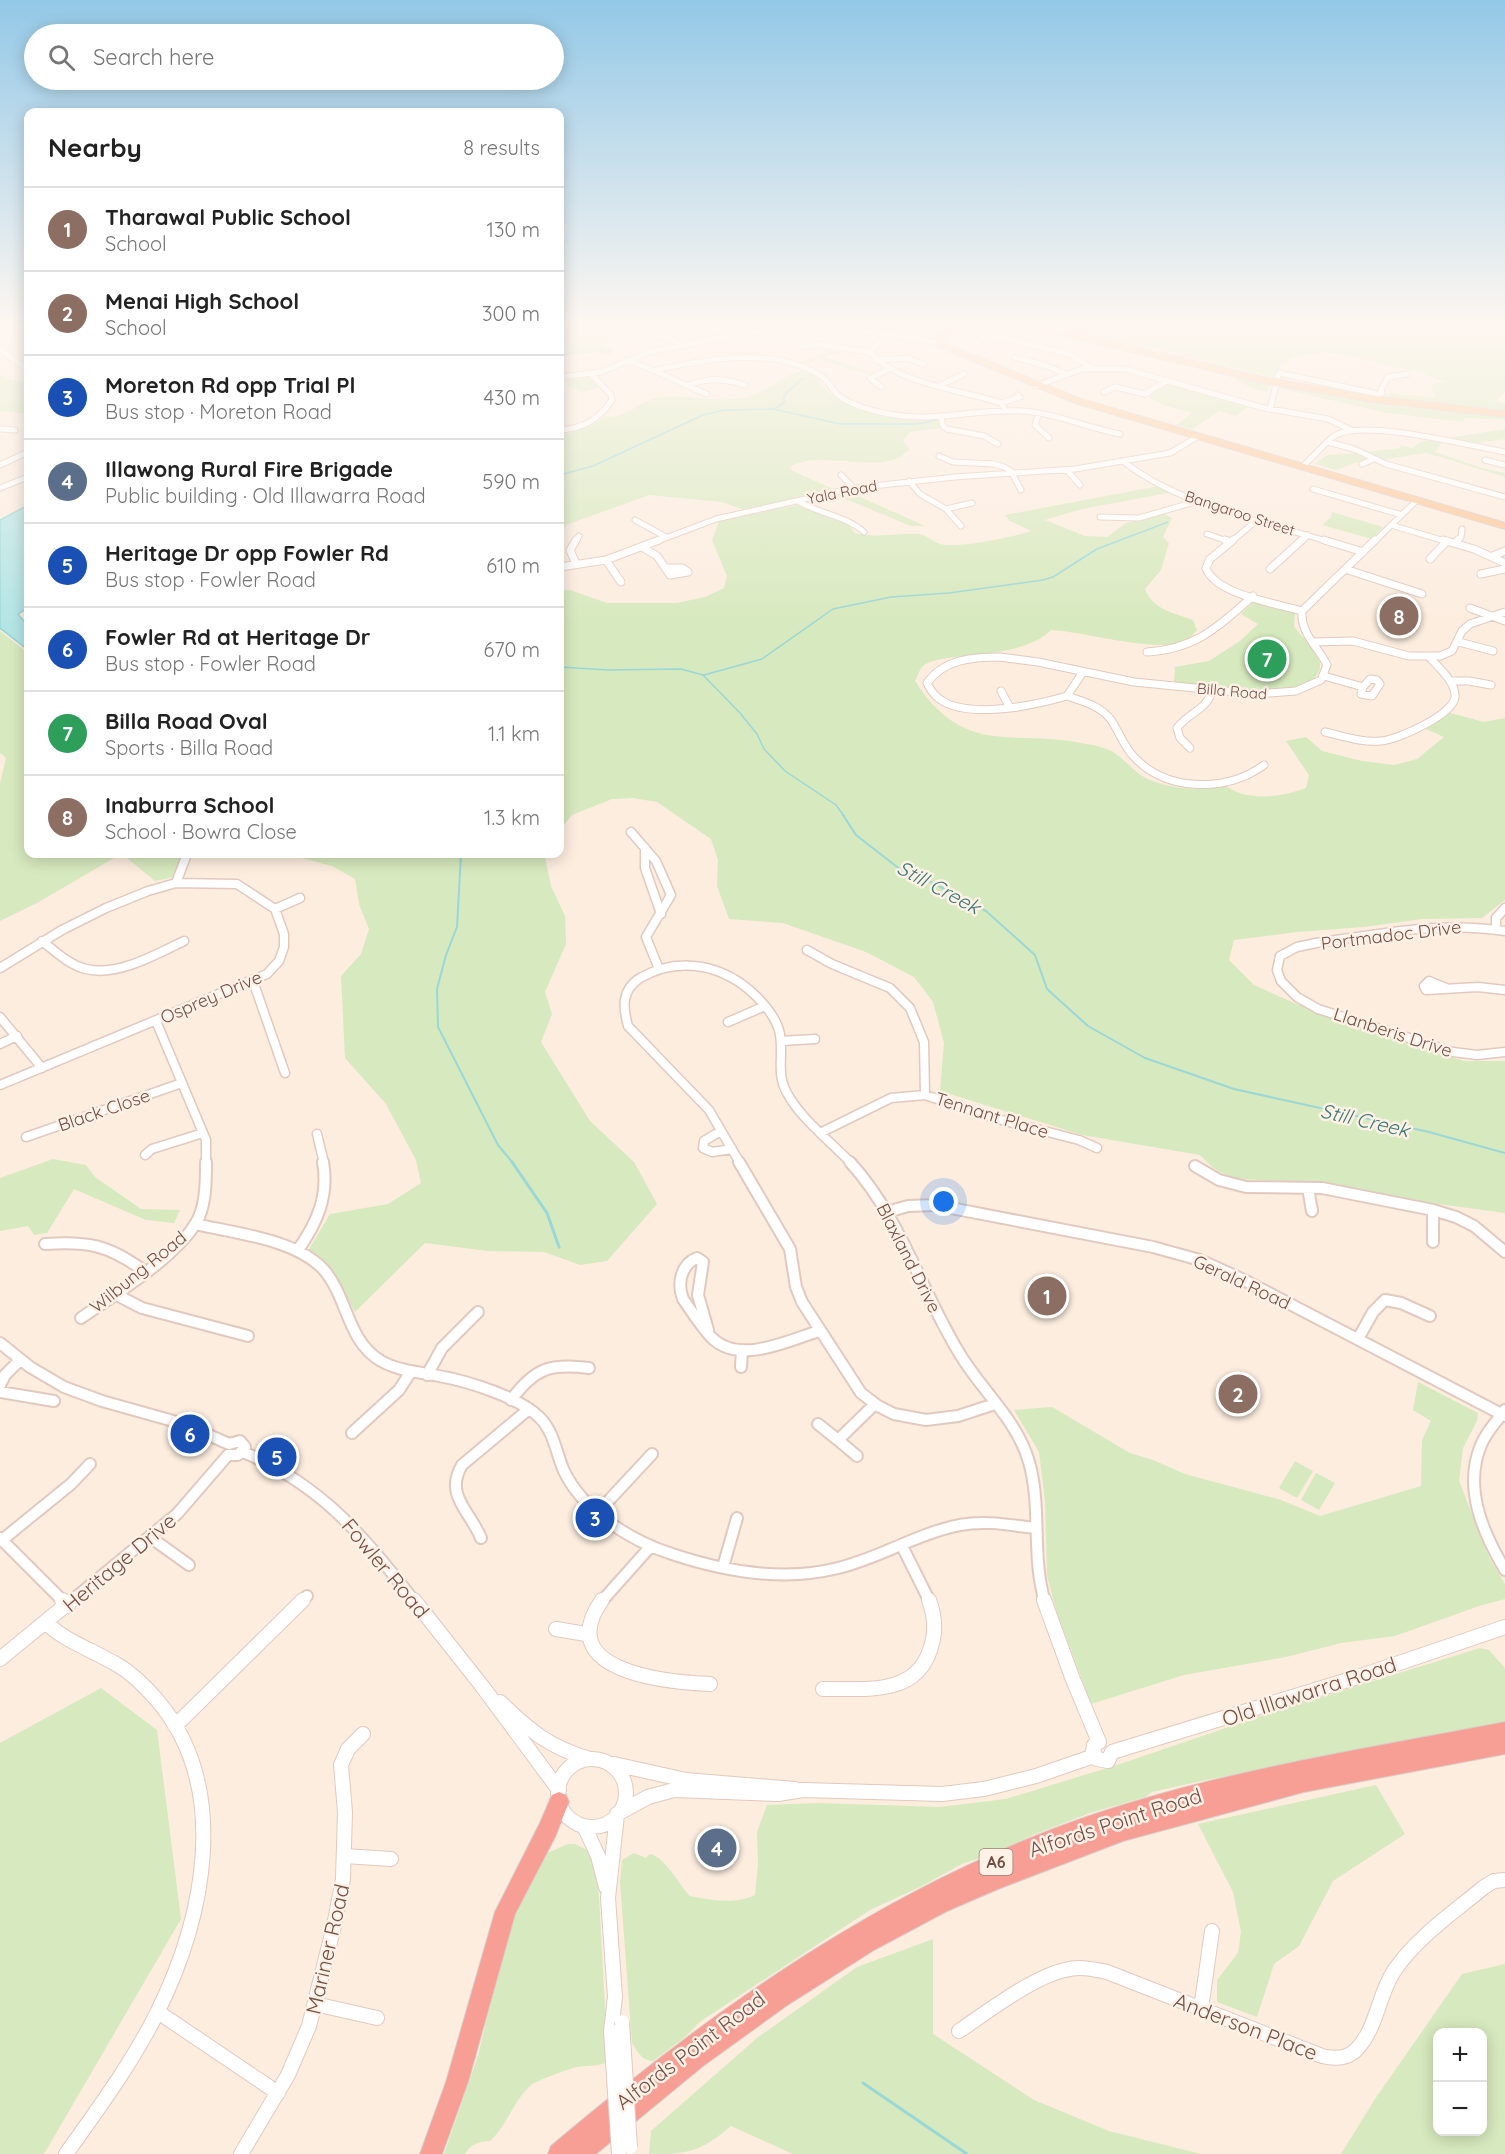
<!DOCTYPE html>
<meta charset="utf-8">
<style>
:root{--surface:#fff;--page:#f6f6f6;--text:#222;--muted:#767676;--line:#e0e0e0;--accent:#d93025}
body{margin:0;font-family:Quicksand,sans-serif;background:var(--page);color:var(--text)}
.controls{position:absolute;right:18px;bottom:18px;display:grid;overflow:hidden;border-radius:12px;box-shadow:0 3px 15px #0003}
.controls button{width:54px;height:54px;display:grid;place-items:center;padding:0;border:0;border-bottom:2px solid var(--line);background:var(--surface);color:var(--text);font:30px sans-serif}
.you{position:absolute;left:944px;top:1202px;width:21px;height:21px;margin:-15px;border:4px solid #fff;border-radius:50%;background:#1a73e8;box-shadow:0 0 0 9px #1a73e833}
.badge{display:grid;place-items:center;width:39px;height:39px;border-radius:50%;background:var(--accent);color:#fff;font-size:20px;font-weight:700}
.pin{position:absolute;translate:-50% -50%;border:3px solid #fff;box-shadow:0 2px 6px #0006}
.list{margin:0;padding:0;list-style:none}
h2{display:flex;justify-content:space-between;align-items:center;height:78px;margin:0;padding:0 24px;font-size:26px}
h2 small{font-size:20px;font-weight:400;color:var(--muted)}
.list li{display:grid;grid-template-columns:39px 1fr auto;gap:18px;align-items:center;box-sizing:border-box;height:84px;padding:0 24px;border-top:2px solid var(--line)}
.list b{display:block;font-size:22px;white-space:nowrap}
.list p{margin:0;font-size:20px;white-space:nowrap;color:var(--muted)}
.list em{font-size:20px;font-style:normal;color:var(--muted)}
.icon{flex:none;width:33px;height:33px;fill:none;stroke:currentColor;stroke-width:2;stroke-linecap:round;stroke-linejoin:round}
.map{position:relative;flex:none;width:1505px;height:2154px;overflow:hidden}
.search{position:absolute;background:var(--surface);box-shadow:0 3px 15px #0003;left:24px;top:24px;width:540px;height:66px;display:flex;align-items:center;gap:15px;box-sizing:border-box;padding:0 21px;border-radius:33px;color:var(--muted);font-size:22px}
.panel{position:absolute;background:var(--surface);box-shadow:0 3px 15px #0003;left:24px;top:108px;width:540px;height:750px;border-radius:12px}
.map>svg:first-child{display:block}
</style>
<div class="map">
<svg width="1505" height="2154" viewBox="0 0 1505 2154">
<rect width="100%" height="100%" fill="#fceddf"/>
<path fill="#d7e9be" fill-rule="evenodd" d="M560,323H634L603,346L615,351L607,355L598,352L560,356Z
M823,323H961L933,339Z
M997,323H1014L1271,383L1267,392L1253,389L1228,375Z
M1047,323H1406L1427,327L1443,324L1505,329V391L1497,401L1505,404V410L1385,397L1390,393L1435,398L1431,384L1444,382L1419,371L1387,366L1354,357L1322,352L1290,358L1273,377Z
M838,348L847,350L825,357L871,372L867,374L817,359L803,366L800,364L809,358Z
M560,370L577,375L591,374L603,387L582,392L568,386L565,376L560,377Z
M801,371L815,376L829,393L854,407L898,418L938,419L940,428L910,432L903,441L910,450C906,452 902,456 898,458C870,471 815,450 790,467L793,471L833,489L744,510L722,502L649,495L566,525L563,533L560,534V436L590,426L606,416C624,420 638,402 656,398C684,393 714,403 743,398C764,394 781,377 801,371Z
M0,375L12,380L28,381V414L0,411Z
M1170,383L1250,406L1236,416L1219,411L1192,429L1176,425L1192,413L1164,405L1148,397Z
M1282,385L1411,408L1505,417V420L1465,418L1463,422L1387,413L1279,388Z
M1505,429V439L1469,444L1442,439Z
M1429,440L1442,443L1435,452L1482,468L1505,473V477L1427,453L1379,460L1365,452L1400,448L1401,445L1412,448L1422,441Z
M1355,453L1366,459L1336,470L1315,464L1327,455Z
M1159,486L1173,492L1082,509L1045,520L1085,536L1107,537L1126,523L1165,514L1172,518L1163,537L1169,543L1161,570L1145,589C1152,609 1174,613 1193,620L1197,630C1194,633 1191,638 1187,640C1159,655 1084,631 1051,630C1029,652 986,653 955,657C946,658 932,660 924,665C919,669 918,676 915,681C965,759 1014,728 1087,744C1095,745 1106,748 1113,752C1126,760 1135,774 1150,780C1174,790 1201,790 1226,786C1247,802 1282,797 1306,788L1309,775L1286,741L1306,737L1322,751L1362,761L1394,765L1417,759L1444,737L1426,729L1450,713L1484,722L1505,718V900L1482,918L1422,919L1364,927L1297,932L1234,940L1229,960L1254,985L1294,1003L1428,1051L1465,1061H1505V1213L1416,1201L1323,1182L1234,1179L1213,1168L1200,1155L1082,1135L940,1091L944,1043L933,1002L914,977L866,952L783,923L729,919L717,886L718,860L711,839L657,802L633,798L612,799L572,815L560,830V590H570L607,603H677L705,597L724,588L727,576L712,540L719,521L797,505C816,515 843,514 855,533C876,539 898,532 919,534C927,535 933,542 940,544C956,549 1014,537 1031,531L1010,521L1005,515Z
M849,492L925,526H911L836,495Z
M1332,512L1383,527L1372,539L1322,525L1331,517Z
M1254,601L1295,613L1294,626C1301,638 1319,650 1320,664C1322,707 1198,684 1174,682L1175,667L1209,661L1240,641L1258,624L1241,614Z
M0,631L28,653V854H121L37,903L0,921V784L6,758L0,753Z
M122,854H181L174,877L155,881Z
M287,854H546L545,857L551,886L565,916L566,944L545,992L552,1014L541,1042L590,1121L634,1162L657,1204L607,1261L580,1265L544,1252L488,1251L425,1243L355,1312L327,1264L308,1251L330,1214L388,1204L421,1183L416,1160L386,1104L345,1058L341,976L361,954L369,929L359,904L355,879L332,866Z
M53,1159L86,1165L95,1177L141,1209L180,1210L174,1223L146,1220L74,1189L47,1233L34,1235L28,1226L0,1231V1178Z
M1418,1382L1478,1413L1477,1421L1463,1448L1459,1481L1490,1559L1505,1584V1599L1479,1606L1395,1636L1341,1643L1286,1657L1184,1675L1091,1704L1057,1613L1047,1576L1045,1501L1039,1452L1014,1410L1052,1407L1130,1453L1153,1460L1185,1474L1281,1500L1320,1516L1421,1486L1422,1440L1431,1421L1413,1410Z
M1295,1461L1313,1471L1297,1498L1279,1488Z
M1316,1473L1335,1483L1319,1510L1301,1500Z
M1480,1648L1489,1650L1505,1668V1727C1387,1747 1269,1765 1152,1792L1145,1797L1090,1813L1033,1835L993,1854L962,1864L922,1886L870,1910L701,2021L685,2037L653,2061C642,2061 637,2051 632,2043L620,1882L622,1860L634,1853L646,1858L650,1854C665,1857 679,1885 690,1896C711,1900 735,1905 755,1895L758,1864L757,1832L767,1805L818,1803L940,1807L1006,1799L1117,1765L1276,1711Z
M101,1688L157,1730L181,1919L44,2154H0V1743Z
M1376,1785L1405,1834L1333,1881L1299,1946L1274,1964L1257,2017L1217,2002V1980L1238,1953L1241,1932L1233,1892L1198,1824Z
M568,1844H575L591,1852L598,1880L608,2062C597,2067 589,2065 577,2067C570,2068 536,2081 531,2085C513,2101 507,2126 490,2141C479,2141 471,2144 465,2154H444L478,2056L511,1918L545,1854Z
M933,1939V2034L1034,2100L1109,2131L1201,2154H793L731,2126C700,2152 690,2154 649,2154L651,2131L757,2038L857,1967Z
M1505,1964V2154H1341L1375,2099L1462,1974ZM1438,2032H1482V2132H1438Z"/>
<path fill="#b4e5e5" stroke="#9ad7d7" stroke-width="1.5" d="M28,505V608L18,614L28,626V650L0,628V520Z"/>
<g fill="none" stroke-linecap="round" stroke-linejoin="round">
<path stroke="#9ad7d7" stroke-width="1.5" d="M774,409L784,403V395L803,378
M560,475L593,466L703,415L724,410L773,409L840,424H918L936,420
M0,628L17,641
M560,667L608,670L681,669L703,675L740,713L757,734L764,749L785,771L836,805L844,816
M704,675L762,659L833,609L891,597L949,593L1043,580L1053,577L1097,549L1168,522"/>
<path stroke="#9ad7d7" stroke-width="2" d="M843,815L856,835L901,870L933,883L986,911L1035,955L1047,989L1088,1026L1145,1058L1234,1089L1429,1132L1505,1153
M461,854L457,927L446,955L437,989L438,1027L498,1145L513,1163"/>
<path stroke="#9ad7d7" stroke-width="3" d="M512,1162L547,1213L559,1247
M863,2083L967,2154"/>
<defs>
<path id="minor-far4" d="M689,323L732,334
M0,325L28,326
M650,334L670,338L681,346
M886,335L870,352C896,384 963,390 1001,403L1006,411
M988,335L1069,354L1092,368
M976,342L991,333
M801,346L823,345L870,352
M0,349L28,370
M1014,357L1047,366L1065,374
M627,360C655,370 680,383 707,394
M875,360L907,358L923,364
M656,370C707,359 773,346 821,376C829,381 832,390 839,396C854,407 877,412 895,415C938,422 980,408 1022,411C1056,413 1087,428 1120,434
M560,377L601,372L650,352L734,335L808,326L838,327L942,343
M689,385C709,377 725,379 745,385
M941,385L964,374
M1036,386L1082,369H1125L1264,408L1328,419L1351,430
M881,387L870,378L889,369
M1104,392L1115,387L1145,394L1168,380
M1001,403L1020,397L1018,395
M1270,409L1279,373L1378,394L1382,393L1381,390L1388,377L1407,374
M1039,413L1035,425L1049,438
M941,418L943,426L947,429L984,436L998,444
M0,429L15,430
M560,430C584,428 598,420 612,400L611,395L591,374
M1328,442L1354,449L1386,464L1505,497
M939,456L953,462L994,464L1004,467L1011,471L1021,490
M1485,460L1505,465
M1123,461C1178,505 1262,521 1329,542
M1362,464L1374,459
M0,465L28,452
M1304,465C1312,458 1328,440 1334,436C1364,418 1469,446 1505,452
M1067,470L1080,485
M841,475L854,488
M909,481L920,494L946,509L961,526
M0,488L28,477
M1313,489L1402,515
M798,501C819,514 845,515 864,532
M946,509L972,503
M1100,517L1139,518L1198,501
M635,520L666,537
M1391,525L1448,542
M1207,534L1230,542
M575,542L579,536
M655,542L716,519L854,488L955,477L1075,469L1170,453L1197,437
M1231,542L1257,520
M1301,542L1308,535
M1374,542L1417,500
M1457,542L1461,537L1462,529"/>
<path id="minor-far3" d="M1225,540L1231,542
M1233,540L1210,559L1206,568C1216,595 1276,603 1302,611
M1324,540L1363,552
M1443,540L1474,549L1505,563
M1456,543L1458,540
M642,547L657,556L670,575L688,572L682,568H666
M1493,556L1505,551
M1430,559L1447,541
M606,560L621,582
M576,564L570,550L576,540
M560,567L606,560L659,540
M1270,569L1302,540
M1345,569L1422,594
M1481,574L1505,569
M1470,608L1505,621
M1314,642L1353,641L1409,656H1440L1452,651L1462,631L1470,624L1505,612
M1459,642L1493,651
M1147,652C1196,649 1218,627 1253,596
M1083,672L1067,696C1036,705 960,722 935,695C932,692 929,687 927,683C944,659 973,657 1000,657L1038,662L1134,682L1256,694L1296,691L1321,680L1327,665C1318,647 1300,633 1302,611L1375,540
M1324,676L1363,687
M1370,679L1377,680L1380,684L1372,696L1361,694L1363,687Z
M1450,681H1469L1491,685
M1001,691L1009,706
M1067,696C1082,701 1101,706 1111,720C1120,733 1124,748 1136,759C1169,792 1227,792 1264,765
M1325,732C1343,736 1362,743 1381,741C1397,740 1453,715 1455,697C1456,682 1439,668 1430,658
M1190,748L1180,738L1177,728C1190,711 1205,712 1213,690"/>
<path id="minor-far2" d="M631,832L656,861L671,895L646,937L659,969
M645,848V868L661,914
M176,883L187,854
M275,909L300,898
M1496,929V918L1505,908
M1505,931C1441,921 1379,934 1316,943L1297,947L1280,956L1277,970L1281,981L1297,997L1318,1009L1453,1052L1477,1055L1505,1052
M42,941C55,951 69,965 86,969C117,977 157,954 184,941
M807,950L832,964L890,988L910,1008L924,1042L925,1095
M0,968L62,930L106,908L148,891L176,883L237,884L275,909L284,934V947L279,961L267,974L0,1085
M253,981L285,1073
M1446,988L1429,981L1424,986L1426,990L1478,987L1505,990
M0,1017L42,1068
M156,1021L206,1140V1163
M728,1022L765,1006
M781,1041L815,1039
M0,1044L17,1036
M721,1131L704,1141L703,1148L712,1152L732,1149
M822,1132L891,1098L925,1095L994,1118L1079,1140L1097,1148
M317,1134L324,1163
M26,1137L182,1083
M145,1155L152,1149L203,1133
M740,1163L709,1110L628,1026C623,1008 621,990 640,978C680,955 725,965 757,997C766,1006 775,1017 779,1030C785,1052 775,1072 787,1093C800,1118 831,1142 851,1163"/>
<path id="minor-far1" d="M739,1162L790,1249L796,1287L802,1302L861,1393L878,1406L894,1414L926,1420L958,1416L995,1404
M850,1162C900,1217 920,1288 958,1351C979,1388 1017,1419 1029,1462C1042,1507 1031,1556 1045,1602
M1195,1166L1219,1180L1246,1187L1322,1188L1433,1210L1456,1217L1474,1226L1505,1252
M1308,1188L1312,1211
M1433,1210V1242
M887,1212L908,1206L935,1205L1153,1247L1200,1260L1244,1280L1505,1416
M195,1224C234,1233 296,1239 324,1270C348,1298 347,1341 381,1361C399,1371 419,1372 439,1376C467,1381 519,1397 539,1417C554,1431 556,1453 564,1471C583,1511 631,1541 672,1554C726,1572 783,1582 838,1568C880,1558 918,1533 960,1525C984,1520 1010,1525 1034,1528
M45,1244C88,1241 109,1245 144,1271
M298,1250C317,1223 329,1196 323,1162
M115,1294L142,1308L248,1336
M81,1318C114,1295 183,1253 199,1217C206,1201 206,1179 206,1162
M708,1330L698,1295L703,1262L697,1258C681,1264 677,1284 683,1299C692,1312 701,1326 711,1337C739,1366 789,1340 819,1331
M1358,1339L1373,1312L1385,1300L1401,1303L1430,1316
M0,1343L30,1367L64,1387L102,1401L184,1424L229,1444
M741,1367L742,1350
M427,1375L442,1348L478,1312
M0,1385L5,1375L20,1360
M0,1392L54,1401
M511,1400C535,1368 550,1363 589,1368
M1505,1410C1497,1421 1486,1432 1481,1445C1463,1488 1483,1533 1505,1570
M818,1424L838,1440
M352,1433L399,1390L410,1373
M243,1452C322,1485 364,1537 415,1602
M228,1455H238L245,1447L240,1441L229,1444
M857,1456L838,1440L875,1404
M599,1511L652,1454
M150,1537L189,1565
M0,1538L64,1602
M481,1538C470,1511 444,1495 462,1465L529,1409
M2,1540L71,1484L90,1464
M902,1546L930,1602
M723,1567L737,1518
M70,1602L177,1514L228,1455
M301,1602L307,1596
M601,1602L651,1546"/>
<path id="minor" d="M62,1600L68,1606
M414,1600L482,1686L559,1790
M602,1600C552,1671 664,1682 710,1684
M1044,1600L1072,1677L1099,1742
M46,1623C67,1642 92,1650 116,1664C132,1673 145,1686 157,1700C232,1788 204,1918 157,2013C132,2063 98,2109 66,2154
M556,1629L586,1634
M0,1659L72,1600
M823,1689C863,1688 915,1697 930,1650C936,1634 935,1616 929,1600
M500,1702C529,1730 550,1748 590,1759
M175,1726L303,1600
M1099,1742L1094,1745L1093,1751L1097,1759L1108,1761L1112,1752
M1112,1752L1358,1677L1505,1627
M558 1793a34 34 0 1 1 68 0a34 34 0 1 1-68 0Z
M614,1764L686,1780L795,1789
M617,1814L648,1797L674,1790L778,1794L803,1790L942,1794L984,1789L1036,1776L1094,1756
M585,1828L598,1856L606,1887
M345,1856L391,1859
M315,2004L377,2018
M1201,2009L1212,1931
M158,2012L278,2093
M611,2031L615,1997L608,1898L617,1815
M959,2031C987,2012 1033,1977 1065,1970C1079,1966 1093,1969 1107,1972L1322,2056C1334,2059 1347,2059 1356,2050C1377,2029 1378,1995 1394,1971C1417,1937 1453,1913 1484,1887L1494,1881L1505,1880
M241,2154L288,2075L309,2026L334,1926L343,1879L345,1812L341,1765L348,1749L363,1734"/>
<path id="major" d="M966,323L939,338V344L1078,401L1505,526
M1024,323L1263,380
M1281,383L1371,399L1505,414"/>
<path id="highway" d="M1505,1722V1754L1304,1792L1123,1841L998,1889L947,1911L874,1950L786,2006L703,2066L596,2154H548L551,2146C712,2010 887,1885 1089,1816C1224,1770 1365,1749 1505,1722Z
M559,1792L566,1795L569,1802L555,1837L515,1914L468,2082L442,2154H420L446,2082L495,1912L540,1823L552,1795Z"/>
</defs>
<use href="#minor-far4" stroke="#e2c9bf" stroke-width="7"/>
<use href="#minor-far3" stroke="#e2c9bf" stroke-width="9"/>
<use href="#minor-far2" stroke="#e2c9bf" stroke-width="11"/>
<use href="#minor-far1" stroke="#e2c9bf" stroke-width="14"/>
<use href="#minor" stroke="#e2c9bf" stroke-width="16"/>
<use href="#major" stroke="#d8cecb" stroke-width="8"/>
<use href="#highway" stroke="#d8cecb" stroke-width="2"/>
<use href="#minor-far4" stroke="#fff" stroke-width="5"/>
<use href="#minor-far3" stroke="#fff" stroke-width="7"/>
<use href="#minor-far2" stroke="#fff" stroke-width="8"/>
<use href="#minor-far1" stroke="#fff" stroke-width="10"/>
<use href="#minor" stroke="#fff" stroke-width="14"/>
<use href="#major" stroke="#fcc696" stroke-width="6"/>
<use href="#highway" fill="#f89f95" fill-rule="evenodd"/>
<defs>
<path id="minor-bridge" d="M622,2022L630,2147
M611,2031L619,2154"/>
<path id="major-bridge" d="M1263,380L1281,383"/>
</defs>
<use href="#minor-bridge" stroke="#e2c9bf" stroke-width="16" stroke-linecap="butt"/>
<use href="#major-bridge" stroke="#d8cecb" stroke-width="8" stroke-linecap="butt"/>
<use href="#minor-bridge" stroke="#fff" stroke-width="14"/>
<use href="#major-bridge" stroke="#fcc696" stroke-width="6"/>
</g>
<linearGradient id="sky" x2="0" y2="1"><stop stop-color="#93c8e7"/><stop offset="0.52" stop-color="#fef7f1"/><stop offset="1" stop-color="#fef7f1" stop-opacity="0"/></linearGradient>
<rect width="1505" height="625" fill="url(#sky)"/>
<g text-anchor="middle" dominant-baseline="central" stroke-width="5" stroke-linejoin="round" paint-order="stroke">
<g font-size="15" fill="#735047" stroke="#fff1e6">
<text transform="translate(842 492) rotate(-11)">Yala Road</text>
<text transform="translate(1240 513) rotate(18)">Bangaroo Street</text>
<text transform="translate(1232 691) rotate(5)">Billa Road</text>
</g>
<rect fill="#fff1e6" stroke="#9d8077" stroke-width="1.5" x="979.5" y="1849" width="33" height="26" rx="4.5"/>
<g font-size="16" font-weight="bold" fill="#735047">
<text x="996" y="1862">A6</text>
</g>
<g font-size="18" fill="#735047" stroke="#fff1e6">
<text transform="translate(1391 935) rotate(-7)">Portmadoc Drive</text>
<text transform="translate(211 997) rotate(-23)">Osprey Drive</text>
<text transform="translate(1393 1032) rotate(18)">Llanberis Drive</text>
<text transform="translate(104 1110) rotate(-19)">Black Close</text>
<text transform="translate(992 1115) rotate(17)">Tennant Place</text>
<text transform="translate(909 1258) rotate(63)">Blaxland Drive</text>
<text transform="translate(138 1272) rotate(-39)">Wilbung Road</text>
<text transform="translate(1242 1282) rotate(25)">Gerald Road</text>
</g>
<g font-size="20" font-style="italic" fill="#3b7879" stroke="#fff1e6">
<text transform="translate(939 887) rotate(28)">Still Creek</text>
<text transform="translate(1365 1120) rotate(13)">Still Creek</text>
</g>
<g font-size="21" fill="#735047" stroke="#fff1e6">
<text transform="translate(119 1562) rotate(-40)">Heritage Drive</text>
<text transform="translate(386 1568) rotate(50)">Fowler Road</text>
<text transform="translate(1309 1691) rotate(-18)">Old Illawarra Road</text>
<text transform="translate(1115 1822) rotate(-18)">Alfords Point Road</text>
<text transform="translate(327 1949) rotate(-77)">Mariner Road</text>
<text transform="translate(1246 2026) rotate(21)">Anderson Place</text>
<text transform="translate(690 2050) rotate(-37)">Alfords Point Road</text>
</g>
</g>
</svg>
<div class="controls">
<button>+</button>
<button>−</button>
</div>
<div class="you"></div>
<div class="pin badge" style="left:1047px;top:1296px;background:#8d6e63">1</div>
<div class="pin badge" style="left:1238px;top:1394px;background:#8d6e63">2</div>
<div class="pin badge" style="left:595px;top:1518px;background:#1a4fb4">3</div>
<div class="pin badge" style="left:717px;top:1848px;background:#5c6f8a">4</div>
<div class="pin badge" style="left:277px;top:1457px;background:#1a4fb4">5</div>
<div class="pin badge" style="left:190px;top:1434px;background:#1a4fb4">6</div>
<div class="pin badge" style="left:1267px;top:659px;background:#2e9e5b">7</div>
<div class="pin badge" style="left:1399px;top:616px;background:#8d6e63">8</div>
<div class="search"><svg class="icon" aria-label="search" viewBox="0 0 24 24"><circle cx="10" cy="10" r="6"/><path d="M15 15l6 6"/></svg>Search here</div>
<section class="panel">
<h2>Nearby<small>8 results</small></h2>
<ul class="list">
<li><span class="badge" style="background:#8d6e63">1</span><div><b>Tharawal Public School</b><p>School</p></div><em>130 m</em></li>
<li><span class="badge" style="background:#8d6e63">2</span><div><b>Menai High School</b><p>School</p></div><em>300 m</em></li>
<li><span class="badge" style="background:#1a4fb4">3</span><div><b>Moreton Rd opp Trial Pl</b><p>Bus stop · Moreton Road</p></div><em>430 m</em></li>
<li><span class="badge" style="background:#5c6f8a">4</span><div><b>Illawong Rural Fire Brigade</b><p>Public building · Old Illawarra Road</p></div><em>590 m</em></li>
<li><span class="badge" style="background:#1a4fb4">5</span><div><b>Heritage Dr opp Fowler Rd</b><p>Bus stop · Fowler Road</p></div><em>610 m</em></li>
<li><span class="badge" style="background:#1a4fb4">6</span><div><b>Fowler Rd at Heritage Dr</b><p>Bus stop · Fowler Road</p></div><em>670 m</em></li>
<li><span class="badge" style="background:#2e9e5b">7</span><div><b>Billa Road Oval</b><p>Sports · Billa Road</p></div><em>1.1 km</em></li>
<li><span class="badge" style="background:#8d6e63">8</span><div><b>Inaburra School</b><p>School · Bowra Close</p></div><em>1.3 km</em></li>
</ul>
</section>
</div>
